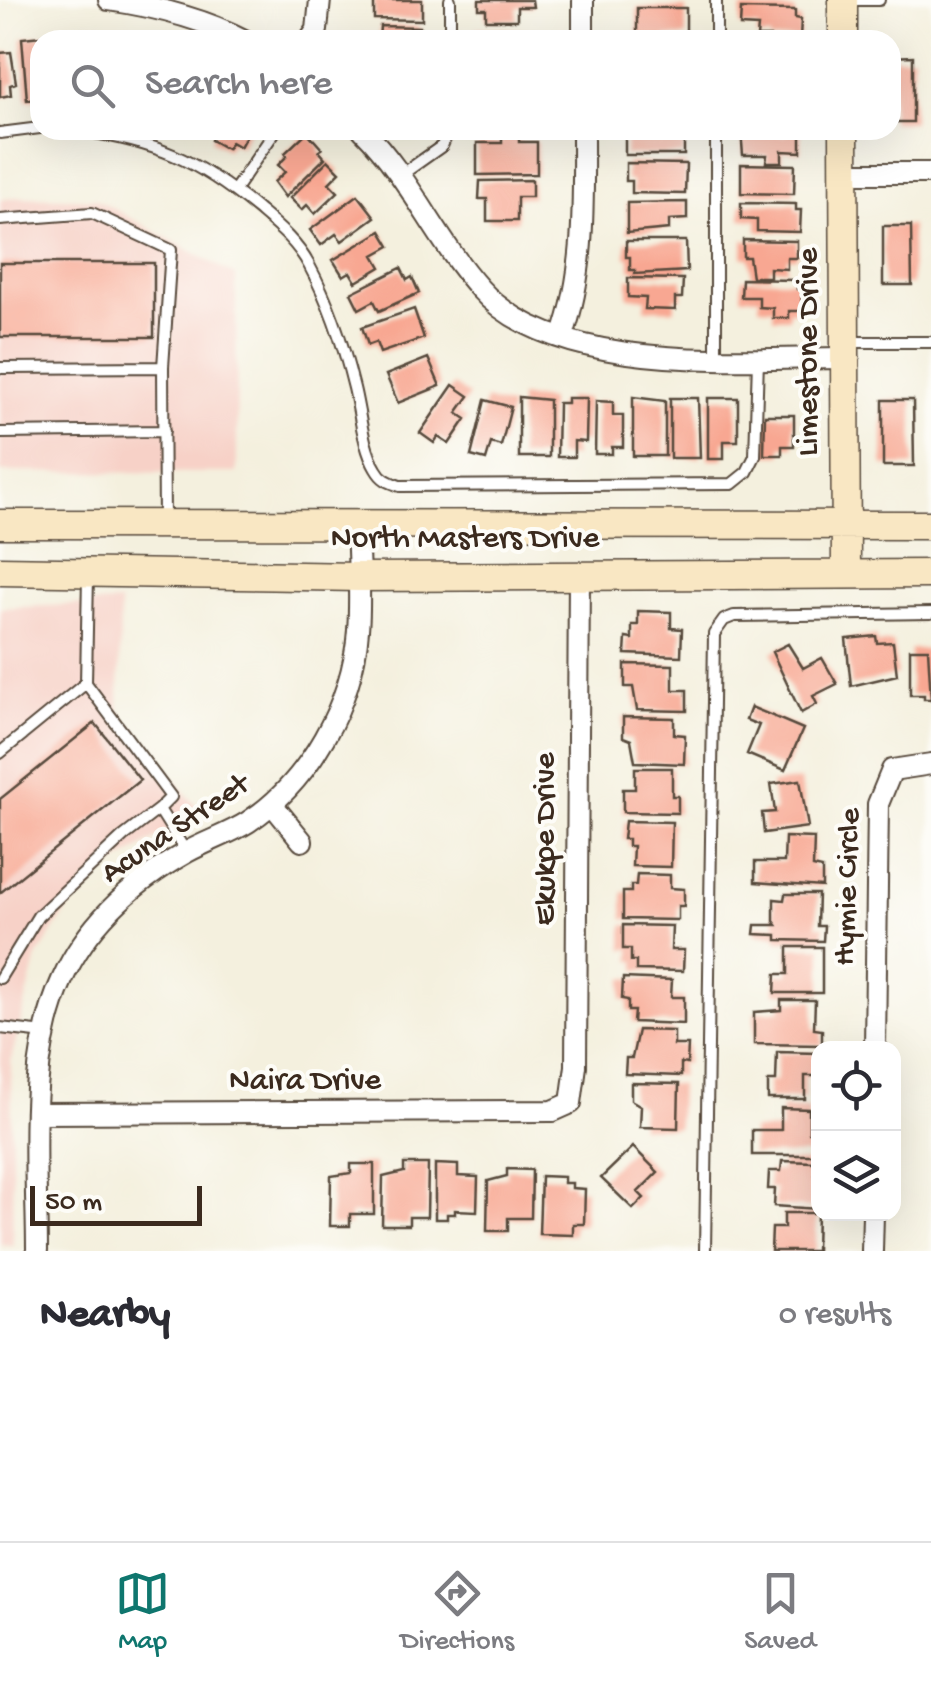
<!DOCTYPE html>
<style>
:root{--surface:#fff;--page:#f7f7f7;--text:#2b2b33;--muted:#7c7c81;--line:#e1e1e2;--accent:#0f766e}
body{margin:0;font-family:"Gochi Hand",sans-serif;background:var(--page);color:var(--text)}
.controls{position:absolute;right:30px;bottom:30px;display:grid;overflow:hidden;border-radius:20px;box-shadow:0 10px 40px #0002}
.controls button{width:90px;height:90px;display:grid;place-items:center;padding:0;border:0;border-bottom:2px solid var(--line);background:var(--surface);color:var(--text);font:50px sans-serif}
.scale{position:absolute;left:30px;bottom:25px;width:172px;box-sizing:border-box;padding-left:10px;border:5px solid #3b2a1e;border-top:0;font-size:28px;line-height:35px;white-space:nowrap;color:#3b2a1e;-webkit-text-stroke:8px #fdfcf7;paint-order:stroke}
.list{margin:0;padding:0;list-style:none}
h2{display:flex;justify-content:space-between;align-items:center;height:130px;margin:0;padding:0 40px;font-size:42px}
h2 small{font-size:32px;font-weight:400;color:var(--muted)}
.icon{flex:none;width:55px;height:55px;fill:none;stroke:currentColor;stroke-width:2;stroke-linecap:round;stroke-linejoin:round}
.map{position:relative;flex:none;width:931px;height:1251px;overflow:hidden}
.search{position:absolute;background:var(--surface);box-shadow:0 10px 40px #0002;left:30px;right:30px;top:30px;height:110px;display:flex;align-items:center;gap:25px;box-sizing:border-box;padding:0 35px;border-radius:30px;color:var(--muted);font-size:38px}
.sheet{height:290px;background:var(--surface)}
nav{display:flex;justify-content:space-around;align-items:center;box-sizing:border-box;height:140px;border-top:2px solid var(--line);background:var(--surface);font-size:28px;color:var(--muted)}
nav a{display:grid;justify-items:center;gap:5px}
nav .on{color:var(--accent)}
.map>svg:first-child{display:block}
</style>
<div class="map">
<svg width="931" height="1251" viewBox="0 0 931 1251">
<rect width="100%" height="100%" fill="#fdfcf7"/>
<filter id="ink" filterUnits="userSpaceOnUse"><feTurbulence type="fractalNoise" baseFrequency=".01" numOctaves="2"/><feDisplacementMap in="SourceGraphic" scale="20" xChannelSelector="R" yChannelSelector="G"/><feConvolveMatrix kernelMatrix="1 2 1 2 8 2 1 2 1" color-interpolation-filters="sRGB"/></filter>
<filter id="wash" filterUnits="userSpaceOnUse"><feTurbulence type="fractalNoise" baseFrequency=".0048" numOctaves="4" result="noise"/><feDisplacementMap in="SourceGraphic" scale="40" xChannelSelector="R" yChannelSelector="G"/><feGaussianBlur stdDeviation="2.25" result="paint"/><feColorMatrix in="noise" values="0 0 0 0 0 0 0 0 0 0 0 0 0 0 0 0 0 1.4 0 .05"/><feComposite in="paint" operator="in"/></filter>
<g filter="url(#wash)">
<rect width="100%" height="100%" fill="#f4f0de"/>
<path fill="#f7d1c7" d="M18,197L96,199L236,276L237,473L0,472V200Z
M120,603L119,711L200,811L85,882L37,957L11,1060L13,1245L0,1244V608Z"/>
<g id="blocks">
<path fill="#f8a792" d="M374,0H422V20L374,19Z
M479,0H532L533,7H517V20H486V9H479Z
M637,8H686V37H665V40L637,38Z
M741,9L795,10V18L801,19L800,38L770,40V37H757L758,27L740,26Z
M380,26L420,27V40H379Z
M477,28L534,30V40H477Z
M51,35V40H40V99L27,100L22,38Z
M11,52L16,83L10,85L11,95L0,97V53Z
M913,56V122H891V57Z
M216,130H249L240,147L231,142L227,149L211,140Z
M480,130H538V134H519V142H537V174L477,175V143H502V136H480Z
M628,130H684V155H625V134H628Z
M741,130H779V135H786V130H801V152L782,151V162H766L767,155H743Z
M307,132L322,149L319,151L325,158L285,197L274,182L285,172L278,165L287,156L285,153Z
M328,160L340,172L329,183L338,192L315,214L307,205L302,210L290,198Z
M626,163L686,164L685,194L632,193V181H626Z
M741,164L795,165L794,194L741,193Z
M532,180V197H517V221H487V199H479L480,181Z
M358,195L375,217L342,241L336,234L321,245L310,230Z
M687,202V219L669,220V229L627,233V203Z
M741,203L796,204V210H801L800,232L757,231V220L741,219Z
M883,226H911L912,285H883Z
M381,231L390,246L374,255L381,267L356,282L350,272L343,276L333,260Z
M743,240L797,241V258H787V269L770,268V277H752L749,257H743Z
M626,241H686L687,271L635,274V270H630V257H626Z
M0,263H154V337H0Z
M401,268L407,280L412,277L419,293L379,311L374,301L359,309L351,293Z
M628,278L683,279L682,298H675V310L645,309L646,298L628,297Z
M742,279L797,280V289H802L801,311H789V318H773V308L759,307V297H741Z
M414,309L424,338L380,353L376,342L368,345L362,327Z
M428,358L440,386L398,403L386,375Z
M453,385L469,396L457,413L466,419L449,444L438,437L434,443L420,433Z
M519,397L549,400V457H519Z
M633,397L665,401V456H633Z
M567,398H587L586,442L574,441V457H557L558,403H567Z
M670,398H698L700,458H670Z
M708,398H738V441H724V459H708Z
M485,400L511,407L501,446L491,443L486,460L471,456Z
M883,400H913L914,466H883Z
M596,401L613,402V415H623V447H612V454H595Z
M765,415H794V446H782V455H764Z
M638,611L671,612V628L682,629L681,656L625,654L626,638L632,639V625H638Z
M876,636L877,643L893,642L897,675L851,686L846,639Z
M788,644L803,668L822,658L837,684L813,696L817,704L801,713L772,652Z
M910,649H928L931,699H924V695H910Z
M625,664L673,665V690H687V711L637,710L633,687H625Z
M751,707L803,729L785,770L747,754L759,725L746,720Z
M623,717L674,718V734L685,735L684,764L635,762L631,740L623,737Z
M95,723L140,780L0,893V799Z
M635,768H672V796H678V813L623,812V789H635Z
M800,780L808,827L764,833L762,813L775,812L771,784Z
M625,821L672,822L671,867L632,866L633,846H628V839H623Z
M785,837L814,838L813,867L822,869V887L755,882V862H784Z
M637,874L670,875V888L684,889V906H678V920L623,919V892H631V885H636Z
M785,894H818L817,926H824L823,941L777,940V935L754,934L755,925H777L774,921V899L784,900Z
M623,925L672,926L671,950H684L683,971L636,970V961H631V949H623Z
M788,947H822V993H775L776,974H788Z
M623,978L672,980L671,997H684V1024L633,1022L634,1011H628V1000L622,999Z
M781,1000H815L814,1029L822,1030V1045L754,1044V1012L781,1010Z
M638,1030L674,1031V1045H688L687,1064L681,1063V1076L625,1074L626,1058H632Z
M777,1052L818,1053V1076H805V1099H768V1081H776Z
M631,1083L679,1084L678,1128L640,1127L641,1106L631,1100Z
M781,1108L809,1109V1132H818V1155H752V1130H781Z
M633,1147L658,1172L638,1192L644,1198L633,1209L601,1178Z
M782,1161L814,1162L818,1209L774,1206L775,1189H768L769,1171H781Z
M351,1164H374V1214H350V1226H330L331,1176L351,1173Z
M404,1164H428L427,1217H409V1225H382L383,1177L404,1172Z
M435,1164L458,1165V1176L478,1177L477,1211L455,1210V1214H447V1219H435Z
M507,1169L532,1170L531,1218H508V1231H487L488,1181L507,1176Z
M541,1176L564,1177V1183H572V1188L585,1189L584,1224H573V1235L539,1234Z
M784,1213H817L816,1251H771L772,1228H784Z"/>
</g>
</g>
<g filter="url(#ink)">
<use href="#blocks" fill-opacity="0" stroke="#57483b" stroke-width="2.5"/>
<g fill="none" stroke-linecap="round" stroke-linejoin="round">
<defs>
<path id="lane" d="M716,0V40
M845,0H879
M450,40V0
M77,130C155,142 195,158 257,209C277,226 296,241 309,265C329,302 344,347 354,388C360,412 363,448 376,469C382,480 389,482 400,486L732,484L747,472L755,456L758,359
M716,130V357
M0,133L40,128
M401,175L442,146L449,130
M234,191L276,130
M0,220L92,213L171,250L163,367
M847,342H931
M0,368L163,367L164,523
M0,433L164,431
M86,683L171,797L159,809
M0,753L86,683L88,575
M0,978L38,916L124,836L159,809L186,852
M0,1028L45,1033
M705,1251L714,634L724,620L734,616L931,613"/>
<path id="street" d="M109,0C156,7 202,18 244,40
M310,40L317,30L320,0
M583,40V0
M363,130C410,177 436,240 480,289C557,375 739,358 844,358
M845,173H931
M562,338C586,271 583,201 583,130
M272,804L302,841
M875,1048L878,804L892,770L931,764
M37,1113L553,1111L571,1103L576,1066L579,574
M37,1251C37,1164 25,1062 62,980C87,924 134,882 187,852C207,841 229,834 248,822C309,782 353,703 358,630C361,595 358,559 357,524
M872,1251L873,1214"/>
<path id="secondary" d="M843,0V40
M844,130L846,573
M0,524L931,525
M0,571L359,577L931,574"/>
</defs>
<use href="#lane" stroke="#57483b" stroke-width="14"/>
<use href="#street" stroke="#57483b" stroke-width="24"/>
<use href="#secondary" stroke="#57483b" stroke-width="31"/>
<use href="#lane" stroke="#fff" stroke-width="10"/>
<use href="#street" stroke="#fff" stroke-width="20"/>
<use href="#secondary" stroke="#f9e7c3" stroke-width="28"/>
</g>
</g>
<g text-anchor="middle" dominant-baseline="central" stroke-width="8" stroke-linejoin="round" paint-order="stroke">
<g font-size="32" fill="#3b2a1e" stroke="#fdfcf7">
<text transform="translate(810 352) rotate(-90)">Limestone Drive</text>
<text x="465" y="540">North Masters Drive</text>
<text transform="translate(176 830) rotate(-34)">Acuna Street</text>
<text transform="translate(547 839) rotate(-90)">Ekukpe Drive</text>
<text transform="translate(849 887) rotate(-88)">Hymie Circle</text>
<text x="305" y="1082">Naira Drive</text>
</g>
</g>
</svg>
<div class="controls">
<button><svg class="icon" aria-label="locate" viewBox="0 0 24 24"><circle cx="12" cy="12" r="6"/><path d="M12 2v4M12 18v4M2 12h4M18 12h4"/></svg></button>
<button><svg class="icon" aria-label="layers" viewBox="0 0 24 24"><path d="M12 4l9 5-9 5-9-5zM3 14l9 5 9-5"/></svg></button>
</div>
<div class="scale">50 m</div>
<div class="search"><svg class="icon" aria-label="search" viewBox="0 0 24 24"><circle cx="10" cy="10" r="6"/><path d="M15 15l6 6"/></svg>Search here</div>
</div>
<section class="sheet">
<h2>Nearby<small>0 results</small></h2>
<ul class="list">
</ul>
</section>
<nav>
<a class="on"><svg class="icon" aria-label="map" viewBox="0 0 24 24"><path d="M3 6l6-2 6 2 6-2v14l-6 2-6-2-6 2zM9 4v14M15 6v14"/></svg>Map</a>
<a><svg class="icon" aria-label="directions" viewBox="0 0 24 24"><path d="M12 3l9 9-9 9-9-9zM9 14v-3h6M13 9l2 2-2 2"/></svg>Directions</a>
<a><svg class="icon" aria-label="saved" viewBox="0 0 24 24"><path d="M7 4h10v16l-5-4-5 4z"/></svg>Saved</a>
</nav>
